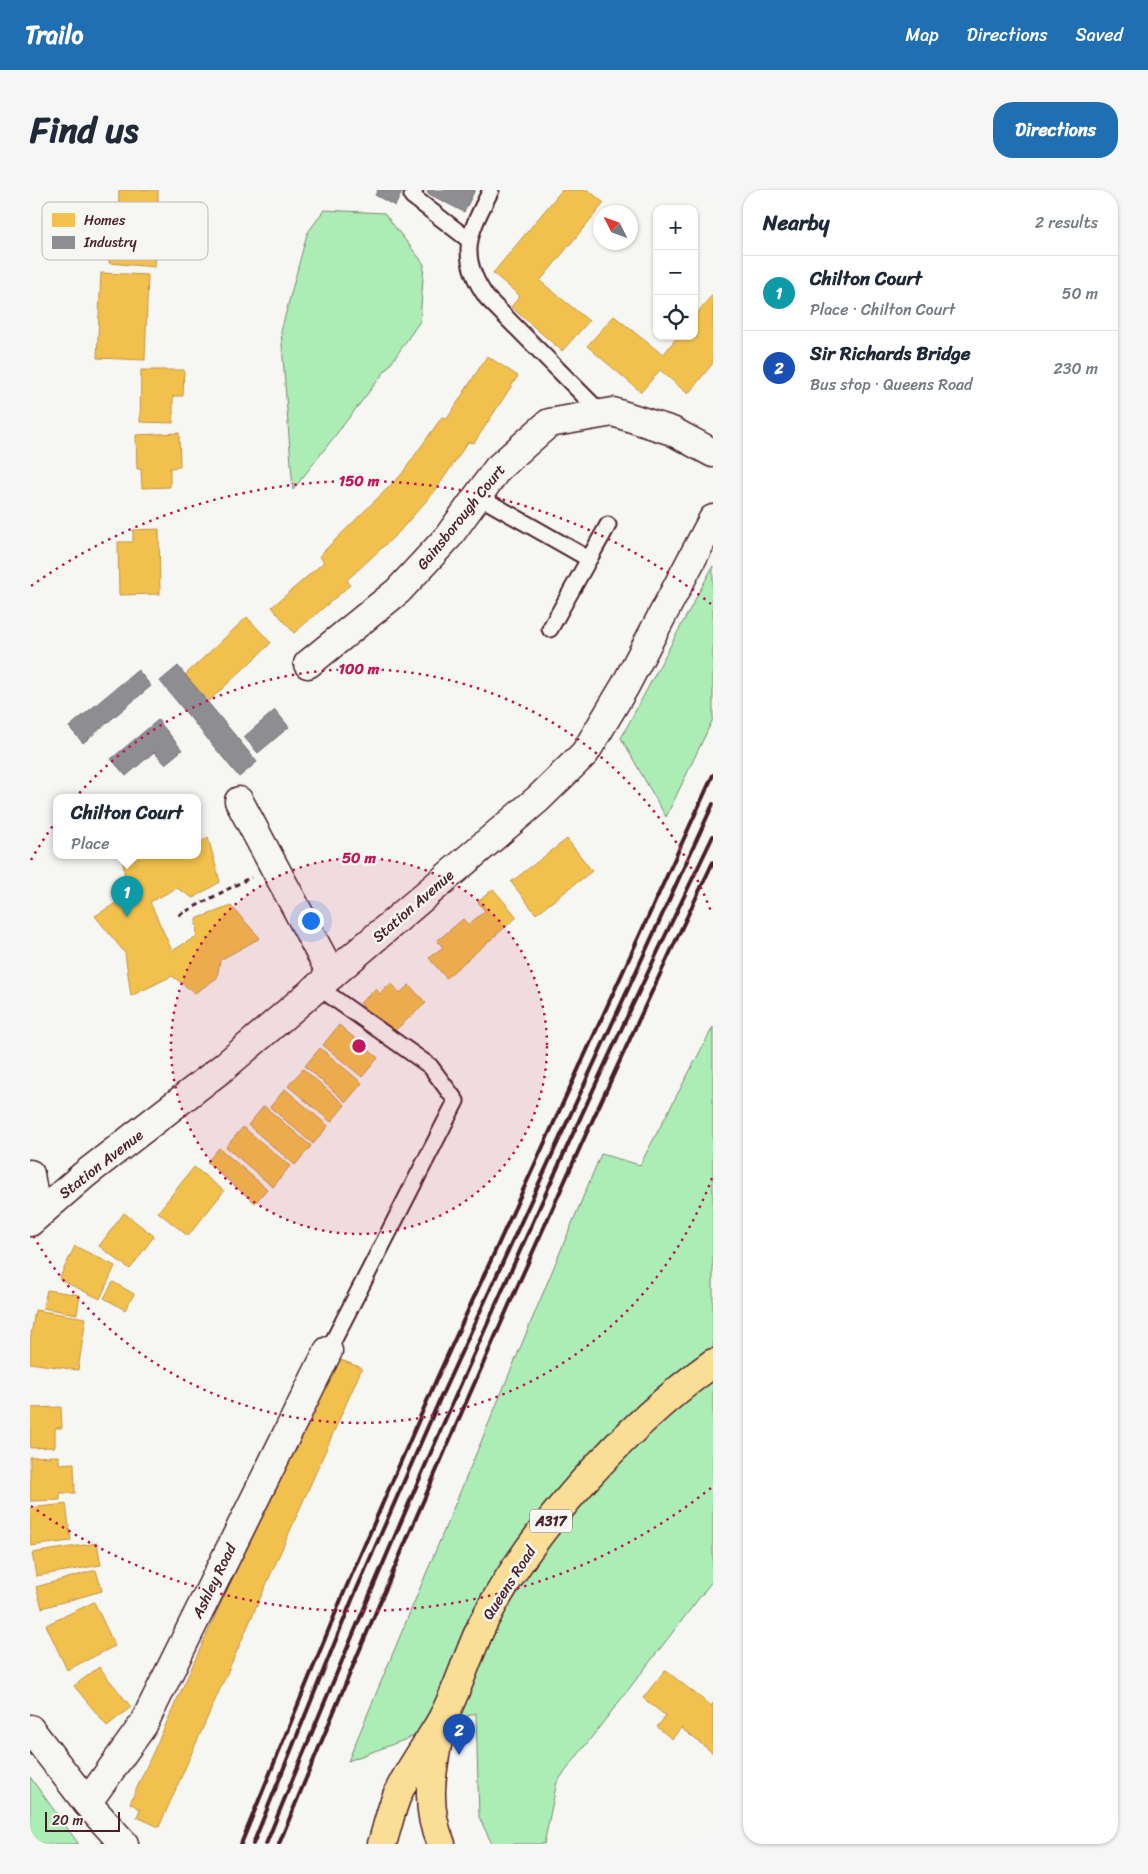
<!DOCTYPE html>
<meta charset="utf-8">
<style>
:root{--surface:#fff;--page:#f6f6f7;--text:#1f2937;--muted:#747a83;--line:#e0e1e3;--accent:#1f6fb2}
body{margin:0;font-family:Sriracha,sans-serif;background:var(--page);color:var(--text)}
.controls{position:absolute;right:15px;top:15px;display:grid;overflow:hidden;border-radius:10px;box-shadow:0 1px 4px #0004}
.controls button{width:45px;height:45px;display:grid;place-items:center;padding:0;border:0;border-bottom:1px solid var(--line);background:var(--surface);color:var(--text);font:25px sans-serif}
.compass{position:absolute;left:563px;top:15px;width:45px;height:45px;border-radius:50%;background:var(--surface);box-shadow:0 1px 4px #0004;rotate:312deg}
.scale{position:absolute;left:15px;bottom:12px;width:75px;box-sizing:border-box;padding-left:5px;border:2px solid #4a1f2b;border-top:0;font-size:14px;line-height:18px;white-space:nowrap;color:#4a1f2b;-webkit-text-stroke:4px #f6f6f2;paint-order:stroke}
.you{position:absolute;left:280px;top:730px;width:18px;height:18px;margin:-12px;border:4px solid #fff;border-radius:50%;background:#1a73e8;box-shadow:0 0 0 8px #1a73e833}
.badge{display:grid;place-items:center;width:32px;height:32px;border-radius:50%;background:var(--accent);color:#fff;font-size:16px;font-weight:700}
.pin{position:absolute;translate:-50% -41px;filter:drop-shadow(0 1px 2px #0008)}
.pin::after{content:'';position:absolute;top:26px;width:18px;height:15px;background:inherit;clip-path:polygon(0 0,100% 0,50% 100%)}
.popup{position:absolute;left:23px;top:604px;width:148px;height:65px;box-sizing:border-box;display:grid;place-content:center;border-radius:10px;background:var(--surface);filter:drop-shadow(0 1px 4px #0005);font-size:16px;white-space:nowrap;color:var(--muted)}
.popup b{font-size:19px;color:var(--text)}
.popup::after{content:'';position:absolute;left:50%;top:100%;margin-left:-10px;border:10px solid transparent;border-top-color:var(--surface)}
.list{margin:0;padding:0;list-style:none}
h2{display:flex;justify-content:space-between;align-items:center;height:65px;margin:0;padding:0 20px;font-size:21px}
h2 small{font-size:16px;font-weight:400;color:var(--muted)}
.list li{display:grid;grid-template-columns:32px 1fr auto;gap:15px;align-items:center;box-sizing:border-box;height:75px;padding:0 20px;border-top:1px solid var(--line)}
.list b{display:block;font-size:19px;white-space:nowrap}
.list p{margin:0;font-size:16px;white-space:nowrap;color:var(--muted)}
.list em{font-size:16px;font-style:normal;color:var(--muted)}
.icon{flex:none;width:28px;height:28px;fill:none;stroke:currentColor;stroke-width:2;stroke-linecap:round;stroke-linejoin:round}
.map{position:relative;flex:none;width:683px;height:1654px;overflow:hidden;border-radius:20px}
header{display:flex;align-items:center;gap:30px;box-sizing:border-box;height:70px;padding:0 25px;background:var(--accent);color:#fff}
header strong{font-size:24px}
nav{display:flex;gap:28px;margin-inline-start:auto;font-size:18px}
.intro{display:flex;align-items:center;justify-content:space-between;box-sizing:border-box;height:120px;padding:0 30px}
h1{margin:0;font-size:35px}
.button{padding:12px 22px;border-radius:20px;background:var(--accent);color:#fff;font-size:18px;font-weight:700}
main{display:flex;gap:30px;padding:0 30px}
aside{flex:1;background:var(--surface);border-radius:20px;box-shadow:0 1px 4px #0004}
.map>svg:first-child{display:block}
</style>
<header>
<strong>Trailo</strong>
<nav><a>Map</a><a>Directions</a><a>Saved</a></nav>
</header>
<div class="intro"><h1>Find us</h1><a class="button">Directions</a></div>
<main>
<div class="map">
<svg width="683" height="1654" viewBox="0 0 683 1654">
<rect width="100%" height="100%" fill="#f6f6f2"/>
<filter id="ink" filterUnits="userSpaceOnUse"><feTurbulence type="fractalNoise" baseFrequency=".02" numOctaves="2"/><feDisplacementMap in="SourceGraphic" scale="10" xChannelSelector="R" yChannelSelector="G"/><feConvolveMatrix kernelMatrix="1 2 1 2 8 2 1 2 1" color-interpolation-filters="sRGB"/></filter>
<g filter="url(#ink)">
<path fill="#acedb6" stroke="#7b8670" d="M294,20L354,23L394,74L390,131L362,172L263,300L251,141L277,44Z
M683,376V529L636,627L591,548Z
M683,837V1390L527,1592L514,1654H462L449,1627L446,1523L318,1571L571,964L610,975Z
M0,1587L48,1653V1654H0Z"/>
<path fill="#f2c14e" stroke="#c09044" d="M89,0H128V40H88Z
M532,0H558L574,13L510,91L559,131L532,161L481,117L490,106L463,83Z
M82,47L127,50L125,77L79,73Z
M71,83L118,85L115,170L67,168Z
M683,104V173L658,204L630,180L611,202L557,156L584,126L633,165L648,146H664V127Z
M457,166L488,186L444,253L438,252L405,301L367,344L317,390L320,395L264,443L242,417L294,372L289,366L371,285L412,227L417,229Z
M111,180H154L153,206H143V233L110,232Z
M149,243L150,277L140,278V297L112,298L111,279H107L106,245Z
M129,339L130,404L89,405L88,352H103V340Z
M217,427L241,453L179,511L155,485Z
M178,647L190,692L163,708L147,698L120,712L142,761L167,746L166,729L201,716L230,748L190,770L187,788L165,803L142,786L101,806L95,763L65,726L97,706L93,672L107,666H141L145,670L152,666H167V655Z
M537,649L562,681L506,724L481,692Z
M463,699L487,727L416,788L399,768L413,757L407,751L433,729L438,735L455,721L448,712Z
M361,793L370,803L379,795L396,813L363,842L358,844L330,813L346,799L350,804Z
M309,835L348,868L332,887L293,855Z
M290,858L332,893L316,912L275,876Z
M273,879L315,915L301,932L258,896Z
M255,899L298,936L283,954L240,917Z
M234,916L281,956L265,975L218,935Z
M213,937L260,976L243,997L196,957Z
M189,958L237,999L225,1013L177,972Z
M164,977L194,1001L158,1046L128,1022Z
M94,1023L124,1046L100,1079L69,1056Z
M45,1056L85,1076L70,1109L29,1089Z
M83,1092L104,1104L95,1120L74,1108Z
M17,1100L50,1105L47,1124L13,1118Z
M5,1120L56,1128L48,1180L0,1173V1151Z
M303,1167L332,1178L129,1637L107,1627L110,1619L100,1613Z
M31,1217L32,1238H25V1257L0,1258V1218Z
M29,1266V1274L44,1273L45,1303H30V1310L0,1311V1267Z
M36,1314L41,1351L0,1356V1318Z
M67,1353L71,1375L6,1386L2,1363Z
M66,1380L72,1401L12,1418L6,1397Z
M64,1412L85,1456L37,1480L16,1435Z
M69,1477L101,1517L77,1536L44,1496Z
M635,1480L681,1516L683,1513V1563L651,1538L642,1549L627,1537L636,1526L613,1508Z"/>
<path fill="#8d8d92" stroke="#796c73" d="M348,0H373L365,16L345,5Z
M398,0H445L434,22L397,3Z
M148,476L227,572L209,587L130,491Z
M108,480L121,496L53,553L39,537Z
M245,520L259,537L228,563L214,547Z
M128,530L152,560L135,574L124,562L96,586L81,569Z"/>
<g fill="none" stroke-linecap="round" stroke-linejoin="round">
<defs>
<path id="lane" d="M385,0L382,6L439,50
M461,0C440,42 426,64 457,108L572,224
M448,306L559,369L520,439
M559,369L578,335
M288,797L400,876L426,911L298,1161"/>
<path id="street" d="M278,474L368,401L418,347L468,278L519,233L583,222L642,241L683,263
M209,611L302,785
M0,984L7,1025
M57,1613L113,1535L298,1161"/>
<path id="secondary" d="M0,1032L54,985L195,876L508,609L555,563L595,496L683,329
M0,1539L57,1613L94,1654"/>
<path id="primary" d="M409,1545C401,1583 395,1617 411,1654
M352,1654C357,1638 361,1619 368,1603C380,1577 398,1554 412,1529C429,1498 438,1463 454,1431C503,1337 597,1235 683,1173"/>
</defs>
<use href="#lane" stroke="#4a1f2b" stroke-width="19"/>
<use href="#street" stroke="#4a1f2b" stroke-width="31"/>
<use href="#secondary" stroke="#4a1f2b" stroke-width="31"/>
<use href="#primary" stroke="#4a1f2b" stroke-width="31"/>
<path stroke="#4a1f2b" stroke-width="3" stroke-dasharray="5 4" stroke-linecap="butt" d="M149,725L221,687"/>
<use href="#lane" stroke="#f6f6f2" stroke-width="15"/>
<use href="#street" stroke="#f6f6f2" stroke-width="28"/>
<use href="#secondary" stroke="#f6f6f2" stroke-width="28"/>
<use href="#primary" stroke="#fbde96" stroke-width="28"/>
<path stroke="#4a1f2b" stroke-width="4" d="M211,1654L312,1407L407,1188L683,585
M223,1654L322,1410L409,1211L683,614
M236,1654C375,1314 523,977 683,646
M249,1654C385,1322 529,995 683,672"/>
</g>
</g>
<circle cx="329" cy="856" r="188" fill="#c2185b" fill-opacity=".12"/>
<g fill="none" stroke="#c2185b" stroke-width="2.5" stroke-dasharray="2.5 5">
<circle cx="329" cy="856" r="188"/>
<path d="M682 988A377 377 0 0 1 1 1042M1 670A377 377 0 0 1 682 724"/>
<path d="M681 1298A565 565 0 0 1 1 1316M1 396A565 565 0 0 1 681 414"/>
</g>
<g text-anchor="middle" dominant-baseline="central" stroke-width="5" stroke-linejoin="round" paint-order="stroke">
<rect fill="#f6f6f2" stroke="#7e6067" stroke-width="1" x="500" y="1319.5" width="42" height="23" rx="4"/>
<g font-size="14" font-weight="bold" fill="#4a1f2b">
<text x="521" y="1331">A317</text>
</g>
<g font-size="15" fill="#4a1f2b" stroke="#f6f6f2">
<text transform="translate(431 327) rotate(-51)">Gainsborough Court</text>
<text transform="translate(383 716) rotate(-41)">Station Avenue</text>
<text transform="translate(71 974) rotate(-38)">Station Avenue</text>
<text transform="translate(184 1391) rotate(-64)">Ashley Road</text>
<text transform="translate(479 1393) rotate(-57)">Queens Road</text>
</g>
</g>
<rect x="12" y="12" width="166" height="58" rx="8" fill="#f6f6f2" stroke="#c2b6b6" stroke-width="1"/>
<rect x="22" y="23" width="23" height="14" fill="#f2c14e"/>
<rect x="22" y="46" width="23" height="13" fill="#8d8d92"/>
<g font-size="14" fill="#4a1f2b">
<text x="54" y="35">Homes</text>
<text x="54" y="57">Industry</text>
</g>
<circle cx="329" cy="856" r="8" fill="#c2185b" stroke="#f6f6f2" stroke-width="2.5"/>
<g font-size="15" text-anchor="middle" font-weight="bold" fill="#c2185b" stroke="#f6f6f2" stroke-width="5" stroke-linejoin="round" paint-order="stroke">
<text x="329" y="296">150 m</text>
<text x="329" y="484">100 m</text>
<text x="329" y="673">50 m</text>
</g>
</svg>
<div class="controls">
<button>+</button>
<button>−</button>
<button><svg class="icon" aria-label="locate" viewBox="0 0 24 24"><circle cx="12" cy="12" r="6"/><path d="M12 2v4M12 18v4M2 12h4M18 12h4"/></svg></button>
</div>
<svg class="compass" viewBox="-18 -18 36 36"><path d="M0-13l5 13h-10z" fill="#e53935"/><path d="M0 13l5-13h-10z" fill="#747a83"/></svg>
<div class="scale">20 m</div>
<div class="you"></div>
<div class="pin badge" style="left:97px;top:727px;background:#0f9aa8">1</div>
<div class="popup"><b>Chilton Court</b>Place</div>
<div class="pin badge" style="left:429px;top:1565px;background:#1a4fb4">2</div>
</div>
<aside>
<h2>Nearby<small>2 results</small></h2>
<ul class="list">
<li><span class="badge" style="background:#0f9aa8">1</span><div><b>Chilton Court</b><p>Place · Chilton Court</p></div><em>50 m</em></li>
<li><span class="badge" style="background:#1a4fb4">2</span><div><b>Sir Richards Bridge</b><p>Bus stop · Queens Road</p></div><em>230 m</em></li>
</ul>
</aside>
</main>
